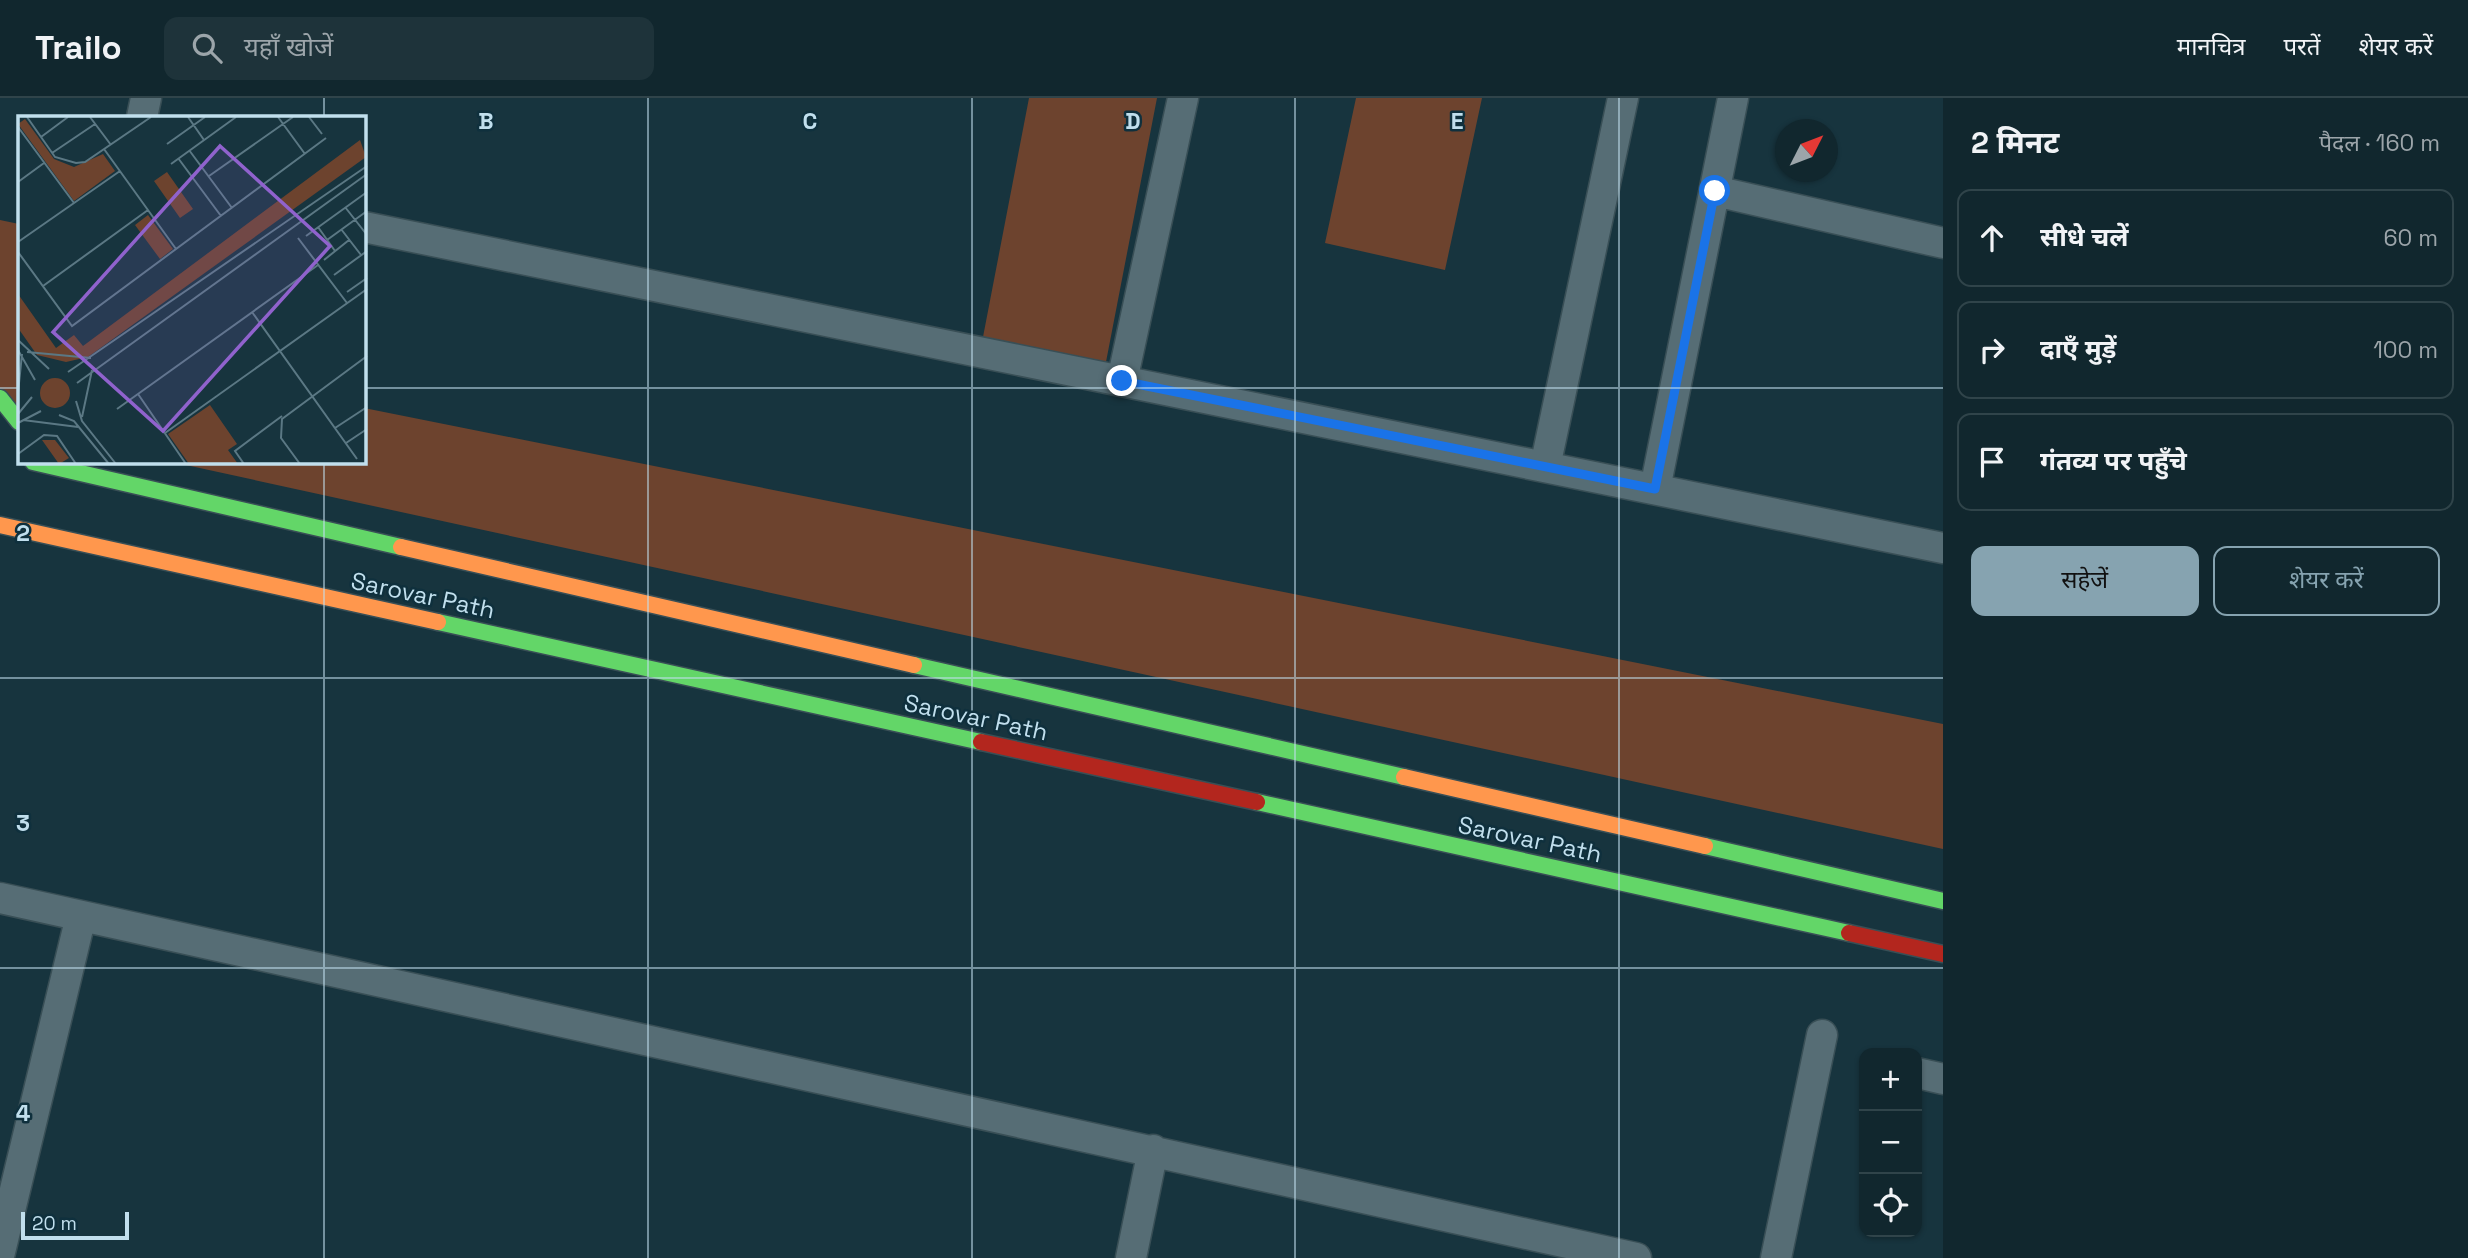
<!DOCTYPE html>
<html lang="hi">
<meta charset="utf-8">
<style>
:root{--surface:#11272e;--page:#1e333a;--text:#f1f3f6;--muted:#9ca5aa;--line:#30444a;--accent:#86a3b0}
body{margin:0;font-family:"Space Grotesk","Noto Sans Devanagari",sans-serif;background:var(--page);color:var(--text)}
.controls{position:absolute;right:21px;bottom:21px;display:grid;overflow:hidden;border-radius:14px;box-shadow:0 2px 5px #0004}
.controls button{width:63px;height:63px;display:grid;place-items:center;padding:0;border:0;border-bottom:2px solid var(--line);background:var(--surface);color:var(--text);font:35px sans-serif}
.compass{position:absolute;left:1775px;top:21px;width:63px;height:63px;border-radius:50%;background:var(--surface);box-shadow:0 2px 5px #0004;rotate:48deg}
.scale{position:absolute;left:21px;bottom:18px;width:108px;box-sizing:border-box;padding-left:7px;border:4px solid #c1dfed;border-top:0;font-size:19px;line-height:24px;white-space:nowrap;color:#c1dfed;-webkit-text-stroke:5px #0f303d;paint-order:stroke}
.stop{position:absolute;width:21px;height:21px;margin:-16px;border:5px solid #1a73e8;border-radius:50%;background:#fff}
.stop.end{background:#1a73e8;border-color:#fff;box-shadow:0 2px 7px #0008}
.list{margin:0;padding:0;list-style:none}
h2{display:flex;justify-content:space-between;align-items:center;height:91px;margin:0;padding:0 28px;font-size:30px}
h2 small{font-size:23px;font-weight:400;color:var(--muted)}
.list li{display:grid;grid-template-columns:46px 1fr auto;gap:21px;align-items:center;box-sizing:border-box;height:98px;margin:0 14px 14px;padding:0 14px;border:2px solid var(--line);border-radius:14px}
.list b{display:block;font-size:26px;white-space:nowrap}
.list em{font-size:23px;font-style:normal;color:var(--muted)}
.actions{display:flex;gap:14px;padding:21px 28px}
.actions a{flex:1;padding:16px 0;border:2px solid var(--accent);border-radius:14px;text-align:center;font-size:24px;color:var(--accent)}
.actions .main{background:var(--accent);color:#111}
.icon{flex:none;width:38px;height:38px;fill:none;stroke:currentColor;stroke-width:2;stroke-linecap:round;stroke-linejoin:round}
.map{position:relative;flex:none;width:1943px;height:1160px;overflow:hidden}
header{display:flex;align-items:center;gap:42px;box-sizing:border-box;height:98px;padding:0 35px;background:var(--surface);border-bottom:2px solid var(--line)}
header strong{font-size:33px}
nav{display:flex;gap:38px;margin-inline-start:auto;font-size:24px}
.search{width:490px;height:63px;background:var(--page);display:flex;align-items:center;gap:18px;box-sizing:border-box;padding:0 24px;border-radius:14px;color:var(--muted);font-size:26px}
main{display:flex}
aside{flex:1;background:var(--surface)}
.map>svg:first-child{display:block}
</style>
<header>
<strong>Trailo</strong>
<div class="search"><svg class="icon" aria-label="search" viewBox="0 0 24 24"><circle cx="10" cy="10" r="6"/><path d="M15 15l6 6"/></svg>यहाँ खोजें</div>
<nav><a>मानचित्र</a><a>परतें</a><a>शेयर करें</a></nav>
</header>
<main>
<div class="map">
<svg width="1943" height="1160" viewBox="0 0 1943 1160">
<rect width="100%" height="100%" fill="#17343e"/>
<path fill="#6d432e" d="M1029,0H1157L1106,264L983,239Z
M1356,0H1482L1445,172L1325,145Z
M0,122L19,126V323L0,309Z
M364,310L1943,626V751L172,364H364Z"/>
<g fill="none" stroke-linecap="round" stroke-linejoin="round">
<defs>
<path id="street" d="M142,19L146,0
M1715,93L1943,145
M364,129L1943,450
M1122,283L1183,0
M1545,369L1623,0
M1655,391L1733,0
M0,800L1636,1160
M1917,975L1943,981
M0,1154L81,818
M1131,1160L1153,1052
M1776,1160L1822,937"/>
<path id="fast" d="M0,300L19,324
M33,364L401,449
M438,524L981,644
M914,567L1404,679
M1257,704L1849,835
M1705,748L1943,803"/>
<path id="slow" d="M0,427L438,524
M401,449L914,567
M1404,679L1705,748"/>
<path id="jam" d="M981,644L1257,704
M1849,835L1943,856"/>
</defs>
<use href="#street" stroke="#394f56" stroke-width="33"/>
<use href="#fast" stroke="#394f56" stroke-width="19"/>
<use href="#slow" stroke="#394f56" stroke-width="19"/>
<use href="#jam" stroke="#394f56" stroke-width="19"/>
<use href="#street" stroke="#566d75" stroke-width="30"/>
<use href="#fast" stroke="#63d668" stroke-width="16"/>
<use href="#slow" stroke="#ff974d" stroke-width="16"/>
<use href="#jam" stroke="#b3261e" stroke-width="16"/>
</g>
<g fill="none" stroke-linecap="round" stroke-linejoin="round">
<path stroke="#1a73e8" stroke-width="9" d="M1122,283L1655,391L1715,93"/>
</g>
<path fill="none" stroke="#c1dfed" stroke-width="2" stroke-opacity="0.55" d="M324,0V19M648,0V1160M972,0V1160M1295,0V1160M1619,0V1160M0,290H19M364,290H1943M324,364V1160M0,580H1943M0,870H1943"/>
<g text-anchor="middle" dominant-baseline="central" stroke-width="5" stroke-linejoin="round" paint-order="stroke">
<g font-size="24" fill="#c1dfed" stroke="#0f303d">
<text transform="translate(423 497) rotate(12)">Sarovar Path</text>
<text transform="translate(976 619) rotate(12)">Sarovar Path</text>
<text transform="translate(1530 741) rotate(12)">Sarovar Path</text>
</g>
</g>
<g transform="translate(18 18)">
<rect width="348" height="348" fill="#17343e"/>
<path d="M7,3L36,43L56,51L85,38L97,55L56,85L0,8ZM342,24L348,41L70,241L48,246L19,239L0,212V178L38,232L56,219L65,230ZM149,56L175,93L162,102L136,65ZM130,99L155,133L142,143L117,109ZM22 277a15 15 0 1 1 30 0a15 15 0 1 1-30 0ZM192,289L219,328L210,334L220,348H171L150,318ZM24,324H37L51,342L41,348Z" fill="#6d432e"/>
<path fill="none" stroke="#5b7884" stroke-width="2" d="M9,1L37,41L58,47L67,46L133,1M72,1L93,29M170,1L186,24M260,1L287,38M291,1L304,18M0,11L56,87M23,21L50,1M149,28L187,1M86,33L158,133M171,34L214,92M34,37L77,8M160,42L203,100M153,48L218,1M191,60L275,1M0,66L26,47M327,91L349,119M300,111L317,135M323,113L343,139M288,120L349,76M280,122L329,187M309,124L349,95M0,126L102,55M0,136L54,210L308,22M306,144L331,124M316,159L349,135M25,170L130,94M329,176L349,162M234,196L339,343M0,224L31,253M0,234L17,264M9,236L73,242M50,256L349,50M59,267L349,58M0,277L4,238M120,278L168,348M58,285L64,305L98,348M99,293L300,149M0,298L14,281M41,299L56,305L91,348M64,301L74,254M5,304L60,311M0,307L23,295M317,312L349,291M147,317L349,173M328,327L349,313M0,338L26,319L39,320L58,348M226,348L217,335L264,300M282,348L263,322L264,303L349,240"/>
<path fill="#9062cd" fill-opacity="0.15" stroke="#9062cd" stroke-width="3.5" d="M202,30L312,130L145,315L35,216Z"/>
<rect width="348" height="348" fill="none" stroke="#c1dfed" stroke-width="3.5"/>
</g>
<g font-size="23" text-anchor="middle" font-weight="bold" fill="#c1dfed" stroke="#0f303d" stroke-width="5" stroke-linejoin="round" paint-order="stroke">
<text x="486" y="31">B</text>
<text x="810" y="31">C</text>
<text x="1133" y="31">D</text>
<text x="1457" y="31">E</text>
<text x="23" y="443">2</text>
<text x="23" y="733">3</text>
<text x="23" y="1023">4</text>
</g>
</svg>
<div class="controls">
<button>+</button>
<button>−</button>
<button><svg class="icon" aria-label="locate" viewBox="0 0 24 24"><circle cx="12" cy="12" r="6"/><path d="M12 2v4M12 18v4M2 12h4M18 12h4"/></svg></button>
</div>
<svg class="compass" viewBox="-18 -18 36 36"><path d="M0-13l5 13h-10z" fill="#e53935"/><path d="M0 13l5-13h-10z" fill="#9ca5aa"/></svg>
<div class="scale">20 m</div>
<div class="stop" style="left:1715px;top:93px"></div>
<div class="stop end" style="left:1122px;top:283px"></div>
</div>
<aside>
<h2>2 मिनट<small>पैदल · 160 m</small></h2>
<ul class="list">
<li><svg class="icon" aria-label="ahead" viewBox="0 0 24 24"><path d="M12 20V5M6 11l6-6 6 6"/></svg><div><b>सीधे चलें</b></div><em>60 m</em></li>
<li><svg class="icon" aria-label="right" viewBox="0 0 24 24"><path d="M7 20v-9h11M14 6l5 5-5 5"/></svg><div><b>दाएँ मुड़ें</b></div><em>100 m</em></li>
<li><svg class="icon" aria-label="arrive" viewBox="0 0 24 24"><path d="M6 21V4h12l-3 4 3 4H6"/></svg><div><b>गंतव्य पर पहुँचे</b></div></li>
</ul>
<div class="actions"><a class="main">सहेजें</a><a>शेयर करें</a></div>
</aside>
</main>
